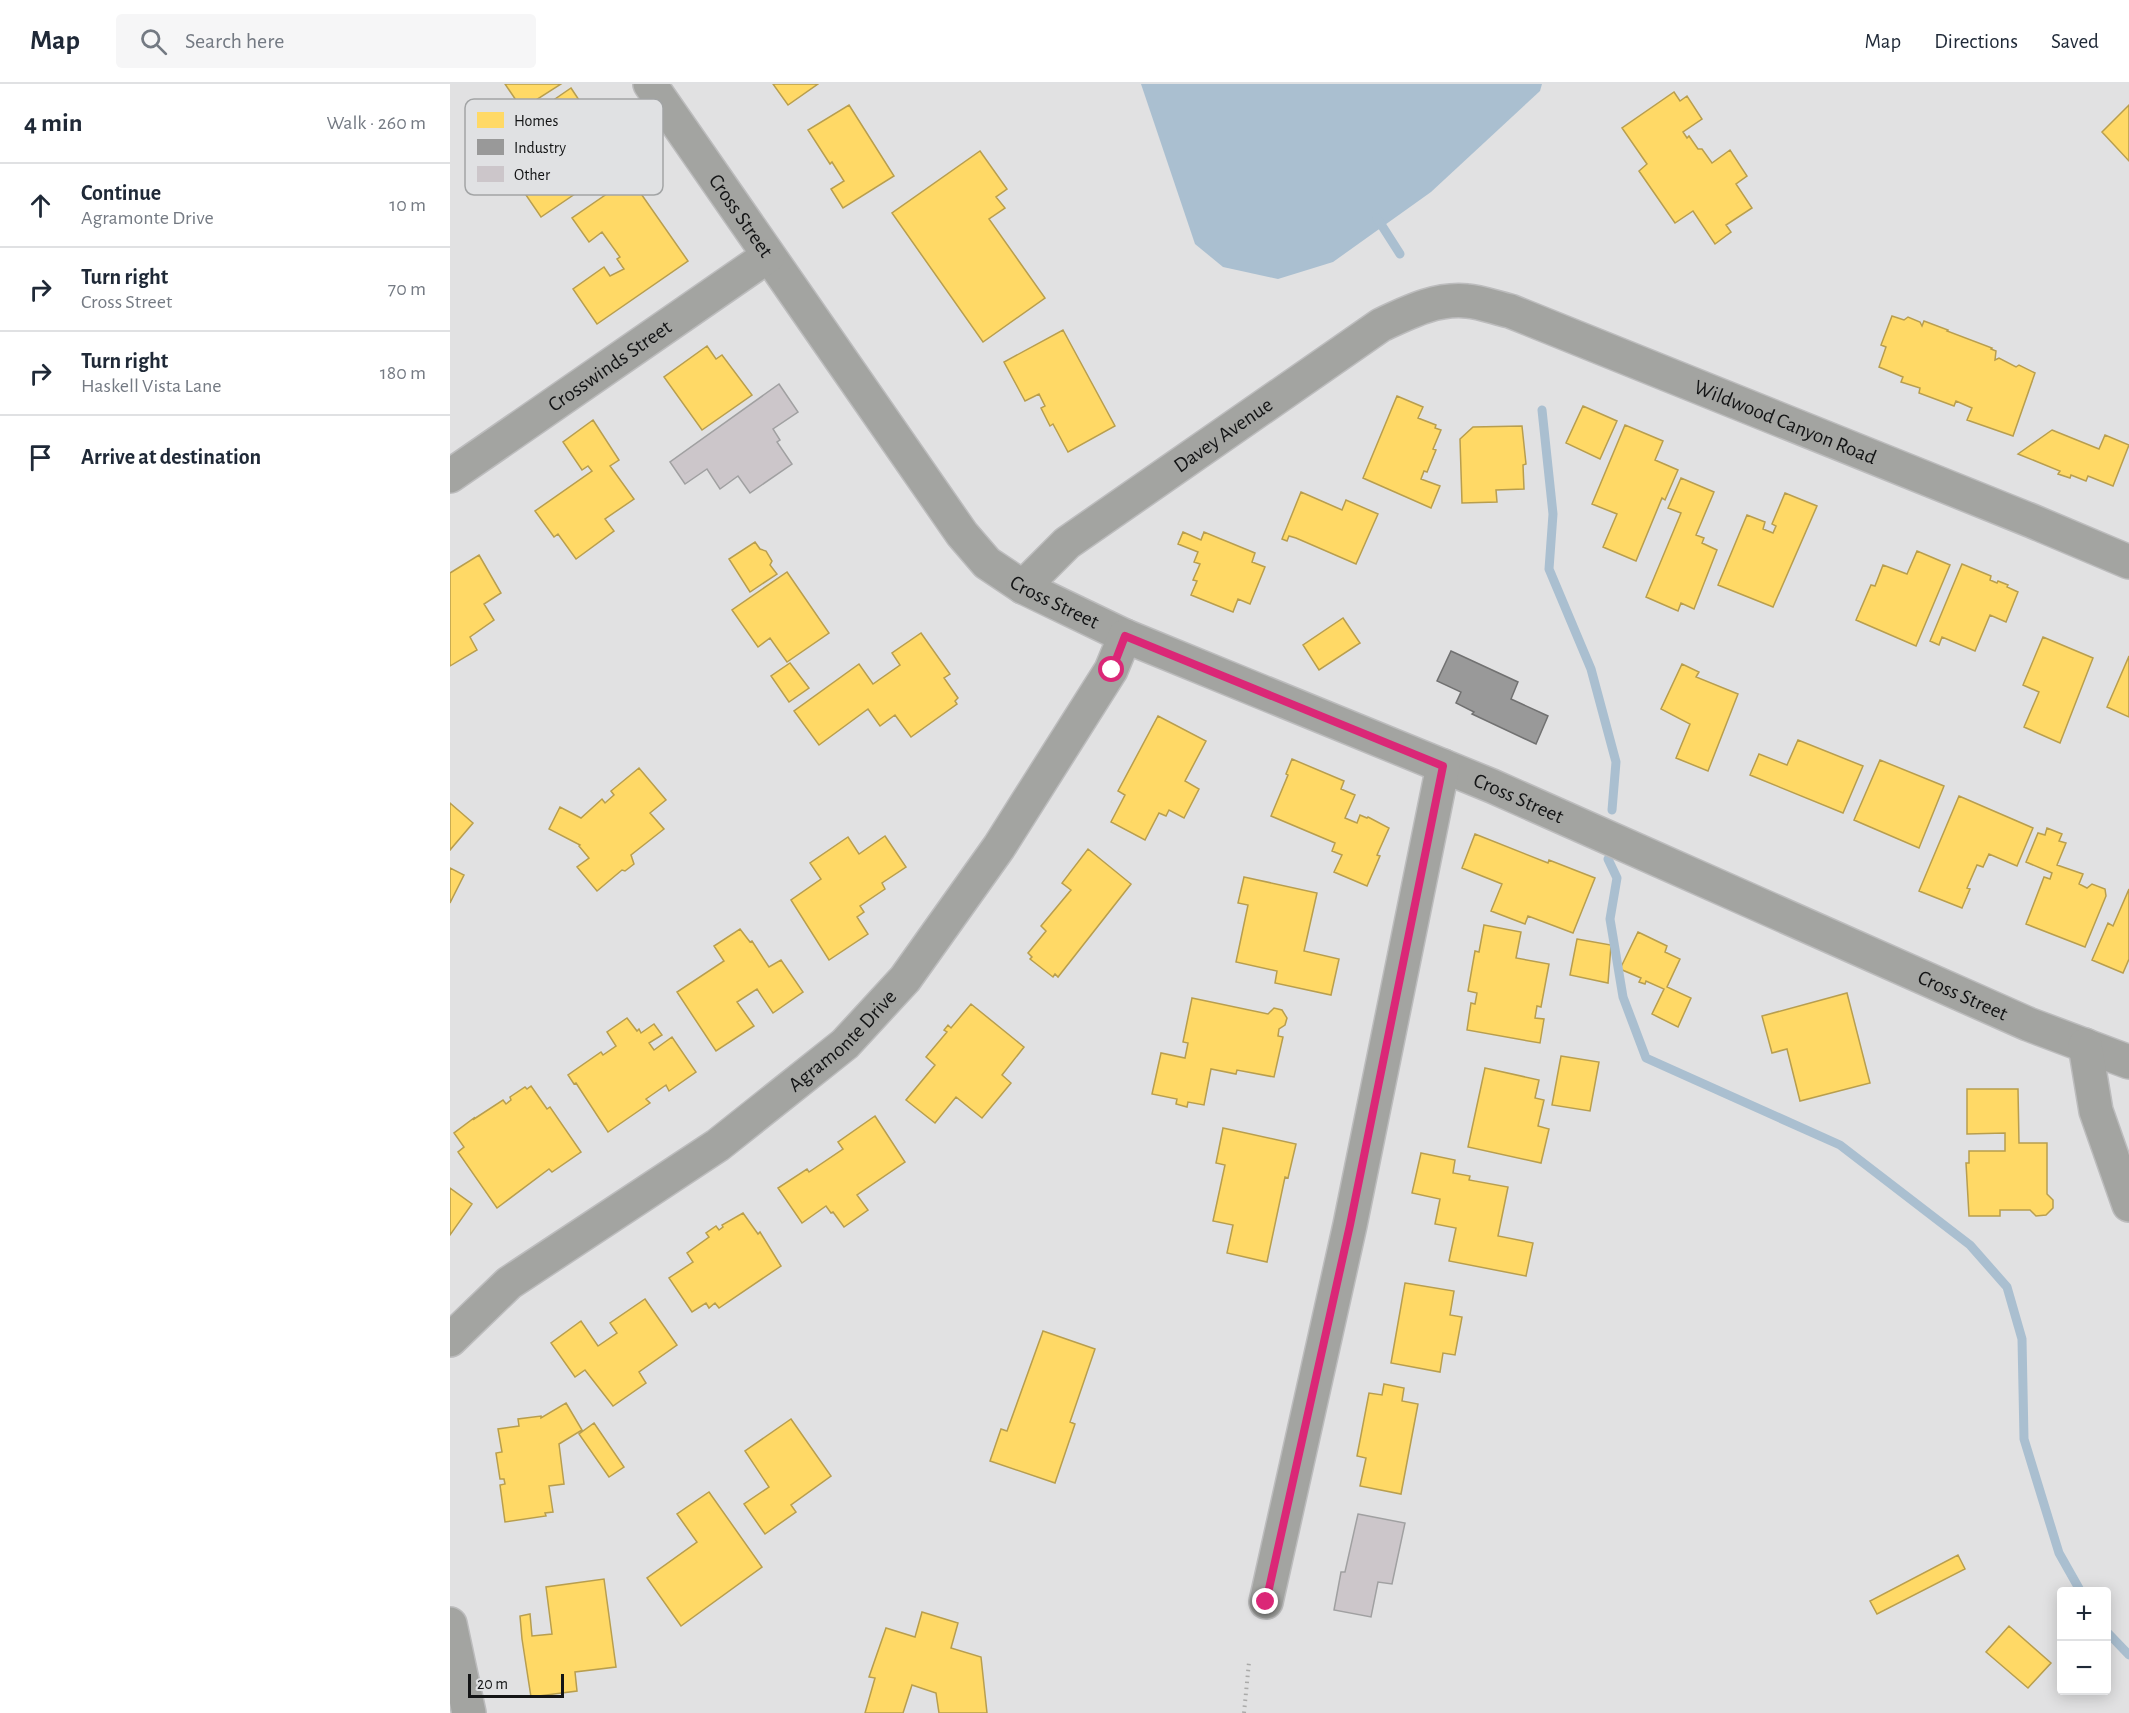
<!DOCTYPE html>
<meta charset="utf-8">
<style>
:root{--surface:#fff;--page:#f6f6f7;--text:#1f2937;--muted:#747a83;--line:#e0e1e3}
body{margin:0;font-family:"Alegreya Sans",sans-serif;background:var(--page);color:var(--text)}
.controls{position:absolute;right:18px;bottom:18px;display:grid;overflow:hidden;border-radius:6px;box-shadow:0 3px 15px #0003}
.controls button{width:54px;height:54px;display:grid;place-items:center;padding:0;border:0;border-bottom:2px solid var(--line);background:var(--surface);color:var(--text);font:30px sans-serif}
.scale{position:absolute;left:18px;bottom:15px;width:96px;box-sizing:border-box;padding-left:6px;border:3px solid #131415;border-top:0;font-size:16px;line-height:21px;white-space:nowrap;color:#131415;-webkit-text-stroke:4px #e0e1e3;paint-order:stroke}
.stop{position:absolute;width:18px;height:18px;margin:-14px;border:4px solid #db2777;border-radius:50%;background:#fff}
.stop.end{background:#db2777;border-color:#fff;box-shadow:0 2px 6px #0008}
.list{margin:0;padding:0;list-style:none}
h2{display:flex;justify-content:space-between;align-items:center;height:78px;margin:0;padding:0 24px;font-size:26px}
h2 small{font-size:20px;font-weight:400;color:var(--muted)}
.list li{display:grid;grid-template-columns:39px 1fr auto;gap:18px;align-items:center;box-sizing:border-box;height:84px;padding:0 24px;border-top:2px solid var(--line)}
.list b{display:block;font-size:22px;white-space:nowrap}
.list p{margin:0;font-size:20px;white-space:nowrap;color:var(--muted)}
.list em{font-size:20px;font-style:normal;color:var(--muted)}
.icon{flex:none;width:33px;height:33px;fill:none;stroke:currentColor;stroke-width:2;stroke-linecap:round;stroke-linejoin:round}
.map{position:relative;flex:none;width:1679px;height:1629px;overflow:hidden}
header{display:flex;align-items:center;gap:36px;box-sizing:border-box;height:84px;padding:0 30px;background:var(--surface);border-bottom:2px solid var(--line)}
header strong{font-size:28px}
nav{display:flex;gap:33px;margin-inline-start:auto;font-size:21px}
.search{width:420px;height:54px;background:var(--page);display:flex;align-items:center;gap:15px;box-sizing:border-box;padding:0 21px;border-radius:6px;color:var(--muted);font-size:22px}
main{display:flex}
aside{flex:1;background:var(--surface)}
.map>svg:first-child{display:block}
</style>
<header>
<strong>Map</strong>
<div class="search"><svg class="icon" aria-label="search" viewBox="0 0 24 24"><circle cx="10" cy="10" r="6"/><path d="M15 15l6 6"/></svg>Search here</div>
<nav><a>Map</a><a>Directions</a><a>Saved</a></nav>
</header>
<main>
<aside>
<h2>4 min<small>Walk · 260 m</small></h2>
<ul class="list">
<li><svg class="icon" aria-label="ahead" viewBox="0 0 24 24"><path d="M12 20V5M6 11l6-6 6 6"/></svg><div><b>Continue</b><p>Agramonte Drive</p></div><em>10 m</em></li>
<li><svg class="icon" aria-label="right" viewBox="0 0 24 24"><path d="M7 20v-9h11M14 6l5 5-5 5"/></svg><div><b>Turn right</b><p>Cross Street</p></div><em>70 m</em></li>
<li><svg class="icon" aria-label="right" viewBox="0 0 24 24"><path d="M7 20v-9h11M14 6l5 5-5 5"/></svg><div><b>Turn right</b><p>Haskell Vista Lane</p></div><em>180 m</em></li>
<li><svg class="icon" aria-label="arrive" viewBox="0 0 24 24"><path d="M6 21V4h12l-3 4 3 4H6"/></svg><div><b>Arrive at destination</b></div></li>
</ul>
</aside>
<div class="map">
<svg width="1679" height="1629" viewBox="0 0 1679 1629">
<rect width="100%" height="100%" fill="#e1e1e2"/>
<path fill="#aabfd0" d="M691,0H1092L1090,7L981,108L883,178L828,195L773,183L745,160Z"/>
<path fill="#ffd966" stroke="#b89e4e" stroke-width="1.5" d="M55,0H111L72,25Z
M323,0H368L338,21Z
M121,4L141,34L110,55L141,99L91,133L63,92L54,98L37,74L82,43L76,35Z
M1224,8L1230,17L1237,12L1252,35L1233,48L1237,54L1239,52L1248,65H1252L1262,79L1280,66L1297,92L1286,100L1302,124L1276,141L1281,148L1265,160L1243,127L1225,139L1189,87L1197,80L1172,44Z
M399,21L444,92L393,124L381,105L394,97L382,78L380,80L358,46Z
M1679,21V77L1652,48Z
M530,67L557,105L546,113L555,124L539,135L595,214L533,258L442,129Z
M180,94L238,177L147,240L123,205L154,183L160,192L174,185L167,175L170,173L152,148L139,158L122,134Z
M1442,232L1454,236L1458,233L1470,238L1472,242L1474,237L1498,246L1497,247L1542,264L1541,265L1546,267L1545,276L1549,274L1566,283L1569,281L1585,289L1563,352L1517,336L1522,324L1506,317L1504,322L1469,309L1470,304L1451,298L1453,293L1429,283L1436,263L1431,261Z
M613,246L665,342L618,368L603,340L600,342L591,324L595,322L589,310L575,317L554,278Z
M257,262L266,275L272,271L302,311L252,346L214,293Z
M947,312L973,323L968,334L986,341L985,344L991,346L983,365L986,366L977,388L974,387L971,395L990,402L981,424L913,394Z
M1133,322L1167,337L1150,375L1116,359Z
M143,336L169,376L160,382L184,415L155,435L164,447L126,475L108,450L104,453L85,427L142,387L138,382L132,386L113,358Z
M1175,341L1213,357L1205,376L1228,386L1215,416L1212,414L1186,477L1153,463L1167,430L1142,420Z
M1072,342L1076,380L1073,381L1074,405L1046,406L1047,418L1012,419L1010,355L1023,343Z
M1602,346L1649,365L1655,351L1679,361L1663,402L1638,392L1636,397L1621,391L1620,394L1608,390L1610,387L1568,370Z
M1231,394L1264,408L1246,451L1254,454L1252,459L1267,466L1244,525L1231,519L1228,527L1196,513L1231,429L1218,424Z
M851,408L892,426L896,416L928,430L906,480L846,454L839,452L837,457L832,455Z
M1335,409L1367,422L1323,523L1268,501L1297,431L1315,438L1313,445L1323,449L1326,442L1322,440Z
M733,448L751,456L754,448L805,469L802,478L815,483L800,520L788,515L783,528L741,511L747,497L743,496L750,480L744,478L748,468L728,460Z
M305,458L310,465L316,467L322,477L320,481L327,490L300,508L279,475Z
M1467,467L1500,481L1466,562L1406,536L1421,501L1425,502L1433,481L1457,490Z
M29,471L51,509L34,520L44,536L20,553L27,566L0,582V489Z
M1512,480L1541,492L1540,496L1547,499L1548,497L1558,501L1557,503L1568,508L1556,538L1540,531L1525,567L1492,553L1489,561L1480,557Z
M337,488L379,549L337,578L320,554L308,563L282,526Z
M893,534L910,559L869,586L853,561Z
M471,549L500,590L494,594L508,614L505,617L507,620L461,653L445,631L430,642L418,625L369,661L344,627L409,580L423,600L450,581L442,569Z
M1593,553L1643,574L1610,659L1574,643L1589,608L1573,601Z
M1679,572V633L1657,623Z
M340,579L359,604L339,618L321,592Z
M1232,580L1249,588L1246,593L1288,610L1258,687L1226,674L1240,640L1211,625Z
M708,632L756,657L735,697L749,705L734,734L719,726L716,732L709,729L695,756L661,738L675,711L668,707Z
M1348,656L1413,682L1393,729L1300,691L1309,670L1337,681Z
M842,675L894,697L891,705L905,711L895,734L907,739L910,731L917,734L918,733L939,744L927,771L930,772L917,802L884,788L892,771L882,767L885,759L821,732L838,691L836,690Z
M1430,676L1494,702L1469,764L1404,736Z
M189,684L216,716L200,729L214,745L181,771L184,780L175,787L172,786L147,807L127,783L139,774L129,762L130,761L99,745L110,723L131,734L152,715L155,719L164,711L161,707Z
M1509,712L1583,744L1567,782L1539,770L1533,783L1527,781L1517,804L1520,805L1512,824L1469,807Z
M0,719L23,739L0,766Z
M1597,744L1612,750L1609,757L1616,759L1607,781L1633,790L1629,800L1637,804L1642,800L1655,805L1656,812L1635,863L1576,840L1594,793L1600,795L1602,789L1576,778L1588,749L1595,751Z
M1025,750L1098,779L1099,776L1145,794L1123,849L1078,832L1075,840L1041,827L1052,800L1012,784Z
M435,752L456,783L432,799L435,805L410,822L414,828L407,833L418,850L379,876L341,816L371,795L360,779L398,753L409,770Z
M638,765L681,800L608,893L605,890L603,893L580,875L582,873L578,869L596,847L591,842L621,806L612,799Z
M0,784L14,791L0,819Z
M794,793L867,809L854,867L889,875L881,911L825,899L827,887L786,878L798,821L788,819Z
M1679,805V875L1673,889L1642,876L1658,839L1663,842Z
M1034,841L1071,848L1066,874L1099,880L1091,923L1087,922L1085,934L1094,935L1090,959L1017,946L1021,919L1025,920L1027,909L1018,907L1025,867L1029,868Z
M290,845L300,858L302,857L319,883L331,876L353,908L323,929L307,905L287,918L304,942L266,967L227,908L274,877L264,862Z
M1188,848L1217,862L1215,868L1230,875L1217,903L1241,914L1228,943L1202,930L1214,905L1196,897L1195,900L1189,898L1191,894L1170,885Z
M1127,855L1161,861L1158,899L1120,891Z
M1397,909L1420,999L1350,1017L1337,965L1322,969L1312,932Z
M742,914L818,930L824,924L832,926L837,934L835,941L829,945L828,952L833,953L824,993L787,986L786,990L761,985L754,1021L738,1018L737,1023L726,1020L727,1015L702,1010L711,969L735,974L738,959L733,958Z
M521,920L574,963L552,991L561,999L532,1034L506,1013L485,1039L456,1016L485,981L476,973L497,948L494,946L498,941L501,944Z
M177,934L187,947L189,945L191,949L204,940L212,951L199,959L204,966L222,953L246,988L219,1007L216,1001L196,1015L200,1019L158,1048L126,999L124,1000L118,991L151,968L153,971L166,962L157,948Z
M1111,972L1149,978L1140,1027L1102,1021Z
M1035,984L1089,996L1085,1014L1094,1016L1088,1042L1099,1045L1091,1079L1018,1063Z
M81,1002L97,1025L100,1023L131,1068L102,1088L99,1085L47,1124L8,1068L14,1063L4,1049L24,1034V1035L53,1016L56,1020L61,1016L60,1013L75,1003L77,1005Z
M1517,1005H1568L1569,1059H1597V1110L1603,1116V1124L1596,1131L1586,1132L1580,1126H1550V1132H1519L1516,1079H1519V1067H1555V1049L1517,1050Z
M425,1032L455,1078L407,1111L418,1126L394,1143L383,1128L381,1129L376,1122L352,1139L328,1104L357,1085L359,1088L393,1065L388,1058Z
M773,1044L846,1060L838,1094L835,1093L817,1178L777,1169L783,1141L763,1137L775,1081L766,1079Z
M971,1069L1005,1076L1003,1089L1020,1092L1019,1096L1058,1103L1048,1152L1083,1159L1076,1192L999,1177L1006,1144L985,1140L990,1115L962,1109Z
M0,1104L22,1120L0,1151Z
M293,1129L308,1150L310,1148L331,1182L269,1224L265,1219L259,1224L256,1219L242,1228L219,1194L243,1178L237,1169L259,1153L256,1149L266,1142L269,1146L273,1143L272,1141Z
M955,1199L1004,1207L1000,1231L1012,1233L1005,1271L993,1269L990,1288L941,1279Z
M195,1215L227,1261L189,1288L196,1299L163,1322L135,1286L125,1293L101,1259L131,1237L148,1262L167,1249L160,1239Z
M593,1247L645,1265L620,1338L625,1340L605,1399L540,1377L551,1345L557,1347Z
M934,1300L954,1304L952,1317L968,1320L951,1410L910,1402L916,1374L907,1372L919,1309L932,1311Z
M116,1319L132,1346L109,1360L114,1400L99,1402L103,1428L95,1429L96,1432L55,1438L50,1401L55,1400L54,1395H50L46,1369L52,1368L48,1345L69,1342L68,1335L91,1332V1334Z
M341,1335L381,1392L341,1421L346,1428L315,1450L294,1420L319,1403L295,1367Z
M144,1339L174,1383L159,1393L129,1350Z
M259,1408L312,1483L231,1542L197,1494L247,1458L227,1430Z
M1508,1471L1515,1485L1427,1530L1420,1517Z
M154,1495L166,1583L125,1588L127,1607L81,1613L72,1555L70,1532L80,1530L82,1552L102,1550L96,1503Z
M472,1528L508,1539L501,1564L531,1573L537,1629H489L486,1609L462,1601L453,1629H415L425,1594L419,1593L436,1544L465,1553Z
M1559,1542L1601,1579L1578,1604L1536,1568Z"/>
<path fill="#999" stroke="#717171" stroke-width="1.5" d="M1001,567L1068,598L1061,615L1098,632L1086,660L1022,630L1024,628L1006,619L1011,608L987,597Z"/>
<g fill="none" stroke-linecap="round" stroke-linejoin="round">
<path stroke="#aabfd0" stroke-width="9" d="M927,134L950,170
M1092,326L1103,430L1099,485L1141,585L1166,678L1162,726
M1158,775L1167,794L1160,835L1173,913L1196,974L1390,1061L1520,1161L1557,1203L1572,1255L1574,1355L1609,1469L1631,1508
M1656,1547L1679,1571"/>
</g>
<path fill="#ccc6ca" stroke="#a0a0a1" stroke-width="1.5" d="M329,300L348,328L323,345L330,356L327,358L342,380L300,409L288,392L270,405L257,385L235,400L220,378Z
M908,1430L955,1439L942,1500L928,1498L921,1533L884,1526L891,1488H895Z"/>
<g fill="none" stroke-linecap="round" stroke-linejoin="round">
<defs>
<g id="minor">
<path id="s1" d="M200,0L512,450L537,479L573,503L675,552L1042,702L1578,940L1679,978"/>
<path id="s2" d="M0,392L318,172"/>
<path id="s3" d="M573,503L617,459L931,241C959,228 986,214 1017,217C1031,218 1046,224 1060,227L1582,437L1679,478"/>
<path d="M1635,961L1646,1027L1679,1121"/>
<path id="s4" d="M0,1256L59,1199L268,1061L395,960L455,895L549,763L661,586L675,552"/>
<path d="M816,1518L900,1141L993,682"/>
<path d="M0,1540L19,1629"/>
</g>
</defs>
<use href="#minor" stroke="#bcbcbd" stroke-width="36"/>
<path stroke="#aaaaa9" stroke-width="4" stroke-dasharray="1.5 4.5" stroke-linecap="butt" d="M794,1629L799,1578"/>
<use href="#minor" stroke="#a3a4a1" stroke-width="33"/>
</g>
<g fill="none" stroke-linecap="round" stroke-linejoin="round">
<path stroke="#db2777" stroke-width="8" d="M662,586L675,552L993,682L900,1141L816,1518"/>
</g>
<g text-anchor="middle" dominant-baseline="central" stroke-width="6" stroke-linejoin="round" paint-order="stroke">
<g font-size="21" fill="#131415" stroke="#e0e1e3">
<text stroke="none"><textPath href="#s1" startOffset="160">Cross Street</textPath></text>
<text stroke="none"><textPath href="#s2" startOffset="194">Crosswinds Street</textPath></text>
<text stroke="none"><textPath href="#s3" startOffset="876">Wildwood Canyon Road</textPath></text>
<text stroke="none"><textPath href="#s3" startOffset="252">Davey Avenue</textPath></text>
<text stroke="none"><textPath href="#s1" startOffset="664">Cross Street</textPath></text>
<text stroke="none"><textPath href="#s1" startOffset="1168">Cross Street</textPath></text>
<text stroke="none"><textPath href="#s1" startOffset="1654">Cross Street</textPath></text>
<text stroke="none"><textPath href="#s4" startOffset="495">Agramonte Drive</textPath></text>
</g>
</g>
<rect x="15" y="15" width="198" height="96" rx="9" fill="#e0e1e3" stroke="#a2a4a5" stroke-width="1.5"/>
<rect x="27" y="28" width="27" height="16" fill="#ffd966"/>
<rect x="27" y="55" width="27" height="16" fill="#999"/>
<rect x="27" y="82" width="27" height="16" fill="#ccc6ca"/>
<g font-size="16" fill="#131415">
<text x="64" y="42">Homes</text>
<text x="64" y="69">Industry</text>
<text x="64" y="96">Other</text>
</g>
</svg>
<div class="controls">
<button>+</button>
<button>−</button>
</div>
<div class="scale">20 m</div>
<div class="stop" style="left:662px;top:586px"></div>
<div class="stop end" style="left:816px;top:1518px"></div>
</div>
</main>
